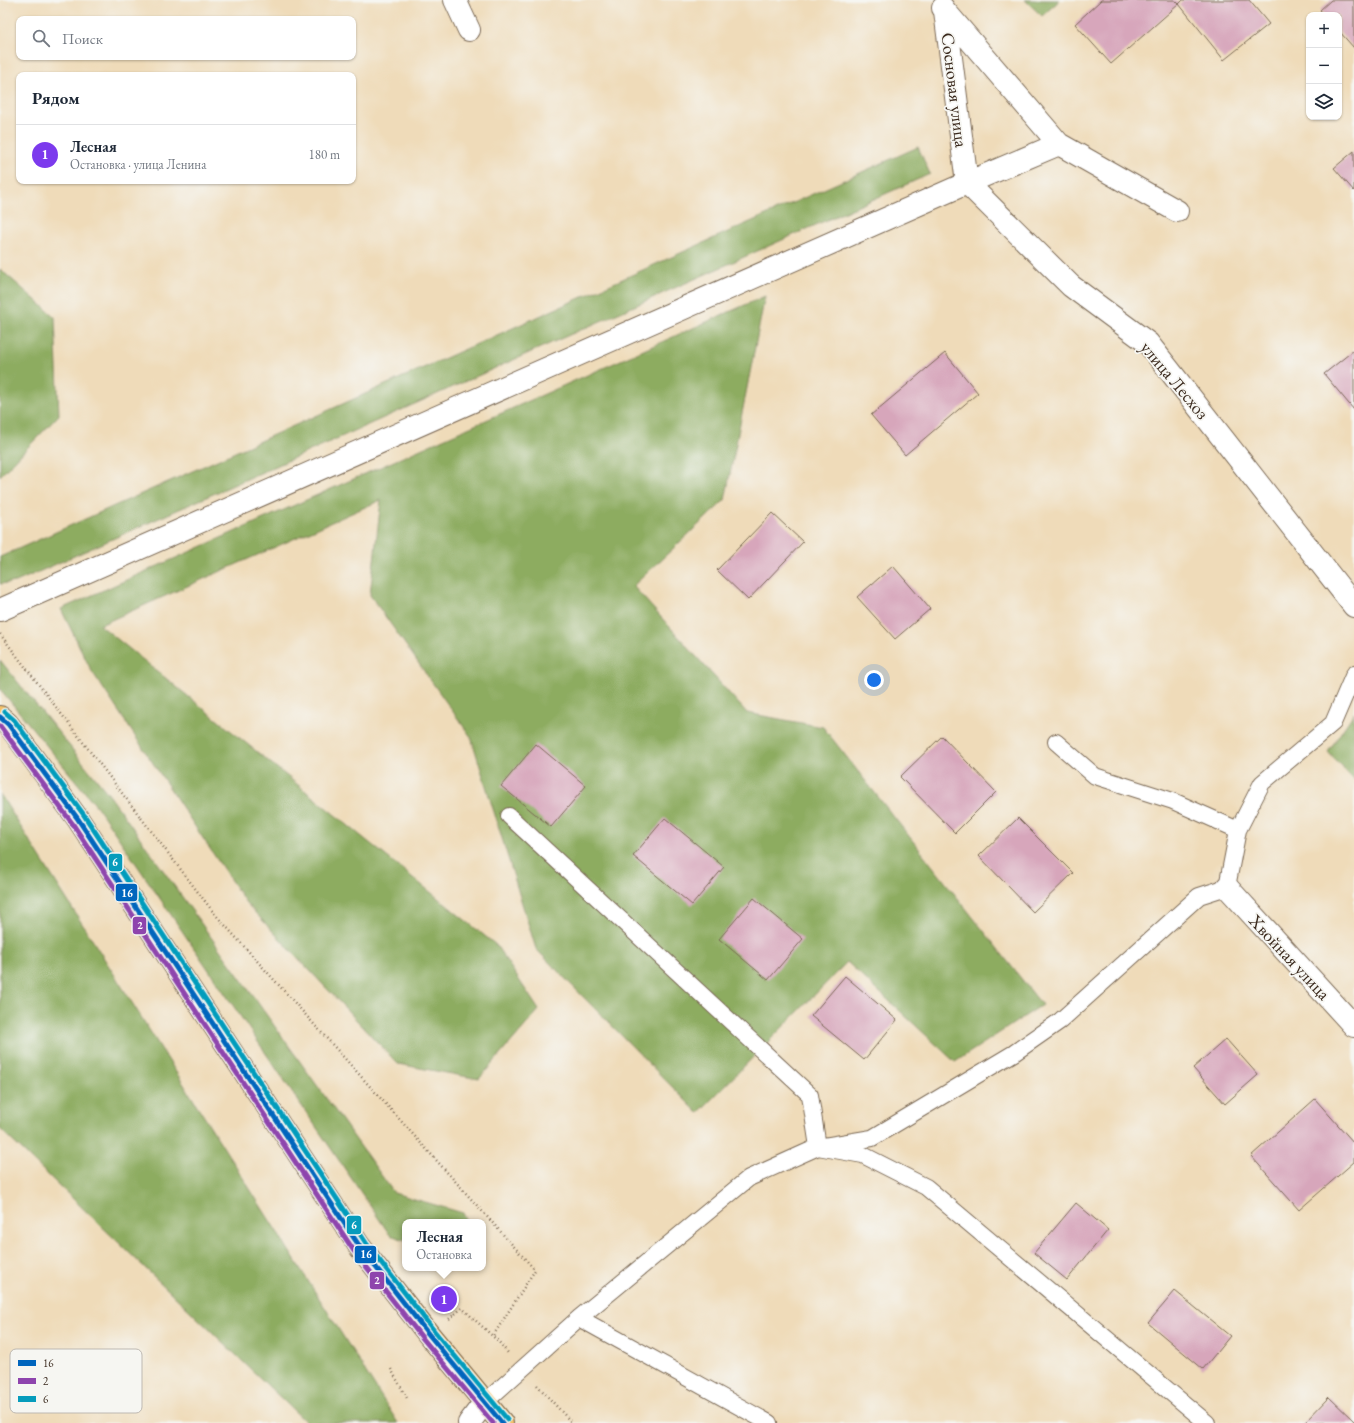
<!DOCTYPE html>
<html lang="ru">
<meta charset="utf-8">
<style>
:root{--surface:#fff;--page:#f2f2f3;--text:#1f2937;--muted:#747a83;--line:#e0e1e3;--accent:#7c3aed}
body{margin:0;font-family:"EB Garamond",serif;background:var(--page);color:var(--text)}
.controls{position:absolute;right:12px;top:12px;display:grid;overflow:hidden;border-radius:8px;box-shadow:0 1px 3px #0004}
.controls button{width:36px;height:36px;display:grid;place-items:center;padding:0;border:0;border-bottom:1px solid var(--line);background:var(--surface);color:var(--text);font:20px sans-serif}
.you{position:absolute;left:874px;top:680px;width:14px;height:14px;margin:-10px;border:3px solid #fff;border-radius:50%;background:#1a73e8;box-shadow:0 0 0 6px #1a73e833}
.badge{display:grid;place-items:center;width:26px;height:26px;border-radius:50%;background:var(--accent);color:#fff;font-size:13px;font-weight:700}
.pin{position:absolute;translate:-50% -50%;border:2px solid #fff;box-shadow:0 1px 4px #0006}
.popup{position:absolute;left:402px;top:1219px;width:84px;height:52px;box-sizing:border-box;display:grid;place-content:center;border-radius:8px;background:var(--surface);filter:drop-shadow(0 1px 3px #0005);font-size:13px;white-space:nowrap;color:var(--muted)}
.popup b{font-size:15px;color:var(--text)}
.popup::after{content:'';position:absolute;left:50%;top:100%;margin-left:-8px;border:8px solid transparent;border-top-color:var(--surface)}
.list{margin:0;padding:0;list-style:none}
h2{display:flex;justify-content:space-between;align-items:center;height:52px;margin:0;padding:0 16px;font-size:17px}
h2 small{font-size:13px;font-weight:400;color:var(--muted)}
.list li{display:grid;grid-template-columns:26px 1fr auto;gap:12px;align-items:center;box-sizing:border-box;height:60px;padding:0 16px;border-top:1px solid var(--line)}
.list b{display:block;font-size:15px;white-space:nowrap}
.list p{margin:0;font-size:13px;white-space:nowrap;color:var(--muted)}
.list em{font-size:13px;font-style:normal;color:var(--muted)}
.icon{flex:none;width:22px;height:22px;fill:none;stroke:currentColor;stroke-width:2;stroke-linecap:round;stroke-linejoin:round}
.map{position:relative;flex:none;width:1354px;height:1423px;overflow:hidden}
.search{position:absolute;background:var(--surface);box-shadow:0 1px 3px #0004;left:16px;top:16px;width:340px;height:44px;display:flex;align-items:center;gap:10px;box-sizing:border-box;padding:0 14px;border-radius:8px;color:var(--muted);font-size:15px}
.panel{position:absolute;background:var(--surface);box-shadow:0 1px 3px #0004;left:16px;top:72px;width:340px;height:112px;border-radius:8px}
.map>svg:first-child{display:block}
</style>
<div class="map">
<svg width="1354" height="1423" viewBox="0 0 1354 1423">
<rect width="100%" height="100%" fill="#f6f6f2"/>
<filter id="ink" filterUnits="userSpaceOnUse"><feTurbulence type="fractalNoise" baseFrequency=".025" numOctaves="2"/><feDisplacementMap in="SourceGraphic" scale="8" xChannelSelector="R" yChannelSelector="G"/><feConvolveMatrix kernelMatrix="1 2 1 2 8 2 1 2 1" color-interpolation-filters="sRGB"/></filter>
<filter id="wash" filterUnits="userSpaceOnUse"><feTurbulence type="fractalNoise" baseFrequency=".012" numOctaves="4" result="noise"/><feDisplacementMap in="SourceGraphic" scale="16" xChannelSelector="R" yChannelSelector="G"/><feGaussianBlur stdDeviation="0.9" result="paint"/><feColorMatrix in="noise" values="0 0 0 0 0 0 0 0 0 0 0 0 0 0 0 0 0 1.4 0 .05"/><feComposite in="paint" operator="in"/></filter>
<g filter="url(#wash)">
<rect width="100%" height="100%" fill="#efdbb9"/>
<path fill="#8dac60" stroke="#646b3f" d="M1025,0H1060L1042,16Z
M918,147L930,174L16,582L0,584V557Z
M0,269L55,317L59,415L0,476Z
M765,296L725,500L633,586L747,713L823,727L1042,1005L955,1062L847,962L698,1113L536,949L471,737L370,595L381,500L100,625L496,945L539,1010L479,1079L398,1064L246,903L91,670L61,609Z
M0,660L110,796L394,1193L463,1213L467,1222H405V1240L390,1235L98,808L0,689Z
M1354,713V780L1328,752Z
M0,794L398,1423H307L0,1129Z"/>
<g id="blocks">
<path fill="#d7a6bb" d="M1101,0H1175L1179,4L1111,64L1075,24Z
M1183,0H1249L1269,24L1224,60L1179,4Z
M1331,0H1354V48L1339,31V15H1325L1320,10Z
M1354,151V191L1334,168Z
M1354,350V410L1324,374Z
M945,353L978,393L905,455L871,415Z
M772,513L803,542L748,600L717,570Z
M893,566L930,609L895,639L857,597Z
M942,736L996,792L955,833L900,777Z
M536,744L586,786L551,827L501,786Z
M665,818L724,867L692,905L633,856Z
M1018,818L1073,873L1033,912L979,856Z
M754,898L803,939L768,980L719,939Z
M845,976L897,1020L864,1060L811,1016Z
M1226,1039L1258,1075L1225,1104L1193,1068Z
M1315,1099L1354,1143V1162L1299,1210L1251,1156Z
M1076,1203L1108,1230L1067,1280L1034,1253Z
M1175,1291L1230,1336L1203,1369L1148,1323Z
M1329,1397L1354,1421V1423H1304Z"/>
</g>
</g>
<g filter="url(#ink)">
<use href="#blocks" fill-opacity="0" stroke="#7a6854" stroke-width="1"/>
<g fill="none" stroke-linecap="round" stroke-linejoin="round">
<defs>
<path id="lane" d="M1056,742L1095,776L1173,801L1238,830
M509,816L810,1095L818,1147L863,1155L926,1187L1207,1423
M579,1318L769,1423
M484,1403L579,1318L749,1178L818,1147L872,1138L1014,1053L1060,1021L1199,896L1227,887L1238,830L1262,783L1333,723L1354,674"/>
<path id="street" d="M455,0L469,30
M943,8L945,11L967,183
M1059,144L1177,211
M967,183L1071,286L1148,343L1354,606
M0,610L967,183L1059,144L945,11
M1227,887L1354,1026
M469,1423L484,1403"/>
<path id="primary" d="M0,717L8,724L78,819L360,1247L430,1336L502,1423"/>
</defs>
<use href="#lane" stroke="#7a6854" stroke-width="18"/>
<use href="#street" stroke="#7a6854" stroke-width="24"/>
<use href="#primary" stroke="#7a6854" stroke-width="24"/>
<path stroke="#7a6854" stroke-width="2.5" stroke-dasharray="1 3" stroke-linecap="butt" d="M0,634L214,913L535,1270L493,1336
M449,1319L462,1308L498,1341L508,1353
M391,1369L408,1400
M537,1385L572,1423"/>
<use href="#lane" stroke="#fff" stroke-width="16"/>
<use href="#street" stroke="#fff" stroke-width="22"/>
<use href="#primary" stroke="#f4c26a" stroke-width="22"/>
<defs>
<path id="bus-1" d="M0,717L8,724L78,819L360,1247L430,1336L502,1423"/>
<path id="bus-2" d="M0,726L72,823L354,1251L424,1340L493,1423"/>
<path id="bus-3" d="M5,712L14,720L84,815L366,1243L435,1332L507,1419"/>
</defs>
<use href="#bus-1" stroke="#f6f6f2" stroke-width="8"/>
<use href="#bus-2" stroke="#f6f6f2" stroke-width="8"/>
<use href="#bus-3" stroke="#f6f6f2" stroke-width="8"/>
<use href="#bus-1" stroke="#0065bd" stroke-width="5"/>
<use href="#bus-2" stroke="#8e44ad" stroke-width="5"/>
<use href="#bus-3" stroke="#069cbc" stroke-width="5"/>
</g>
</g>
<g text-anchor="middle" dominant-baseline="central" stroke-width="3.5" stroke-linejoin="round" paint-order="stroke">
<g font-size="18" fill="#3b2a1e" stroke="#f6f6f2">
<text transform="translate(955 90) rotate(83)">Сосновая улица</text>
<text transform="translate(1175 380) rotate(50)">улица Лесхоз</text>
<text transform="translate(1290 957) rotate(47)">Хвойная улица</text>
</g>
</g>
<rect x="10" y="1349" width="132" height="64" rx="6" fill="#f6f6f2" stroke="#beb9b2" stroke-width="1"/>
<rect x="18" y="1360" width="18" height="6" fill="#0065bd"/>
<rect x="18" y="1378" width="18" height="6" fill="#8e44ad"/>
<rect x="18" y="1396" width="18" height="6" fill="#069cbc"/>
<g font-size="11" fill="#3b2a1e">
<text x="43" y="1367">16</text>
<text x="43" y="1385">2</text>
<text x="43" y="1403">6</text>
</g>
<g stroke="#f6f6f2" stroke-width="1.5">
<rect x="108" y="853" width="15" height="19" rx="4" fill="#069cbc"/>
<rect x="115" y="883" width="23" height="19" rx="4" fill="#0065bd"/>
<rect x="132" y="916" width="15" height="19" rx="4" fill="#8e44ad"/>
<rect x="346" y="1215" width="16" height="20" rx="4" fill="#069cbc"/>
<rect x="354" y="1245" width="23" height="19" rx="4" fill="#0065bd"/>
<rect x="369" y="1271" width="16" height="19" rx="4" fill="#8e44ad"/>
</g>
<g font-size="11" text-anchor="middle" font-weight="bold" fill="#fff">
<text x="115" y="866">6</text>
<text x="127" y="897">16</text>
<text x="140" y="929">2</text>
<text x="354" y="1229">6</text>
<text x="366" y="1258">16</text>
<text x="377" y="1284">2</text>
</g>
</svg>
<div class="controls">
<button>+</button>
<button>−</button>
<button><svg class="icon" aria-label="layers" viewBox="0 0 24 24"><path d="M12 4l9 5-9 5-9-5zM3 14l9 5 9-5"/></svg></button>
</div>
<div class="you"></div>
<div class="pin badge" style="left:444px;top:1299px">1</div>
<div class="popup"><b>Лесная</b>Остановка</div>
<div class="search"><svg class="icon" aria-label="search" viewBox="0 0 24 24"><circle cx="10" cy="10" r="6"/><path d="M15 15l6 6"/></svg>Поиск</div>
<section class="panel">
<h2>Рядом<small></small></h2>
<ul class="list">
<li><span class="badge">1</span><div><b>Лесная</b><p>Остановка · улица Ленина</p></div><em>180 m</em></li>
</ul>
</section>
</div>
